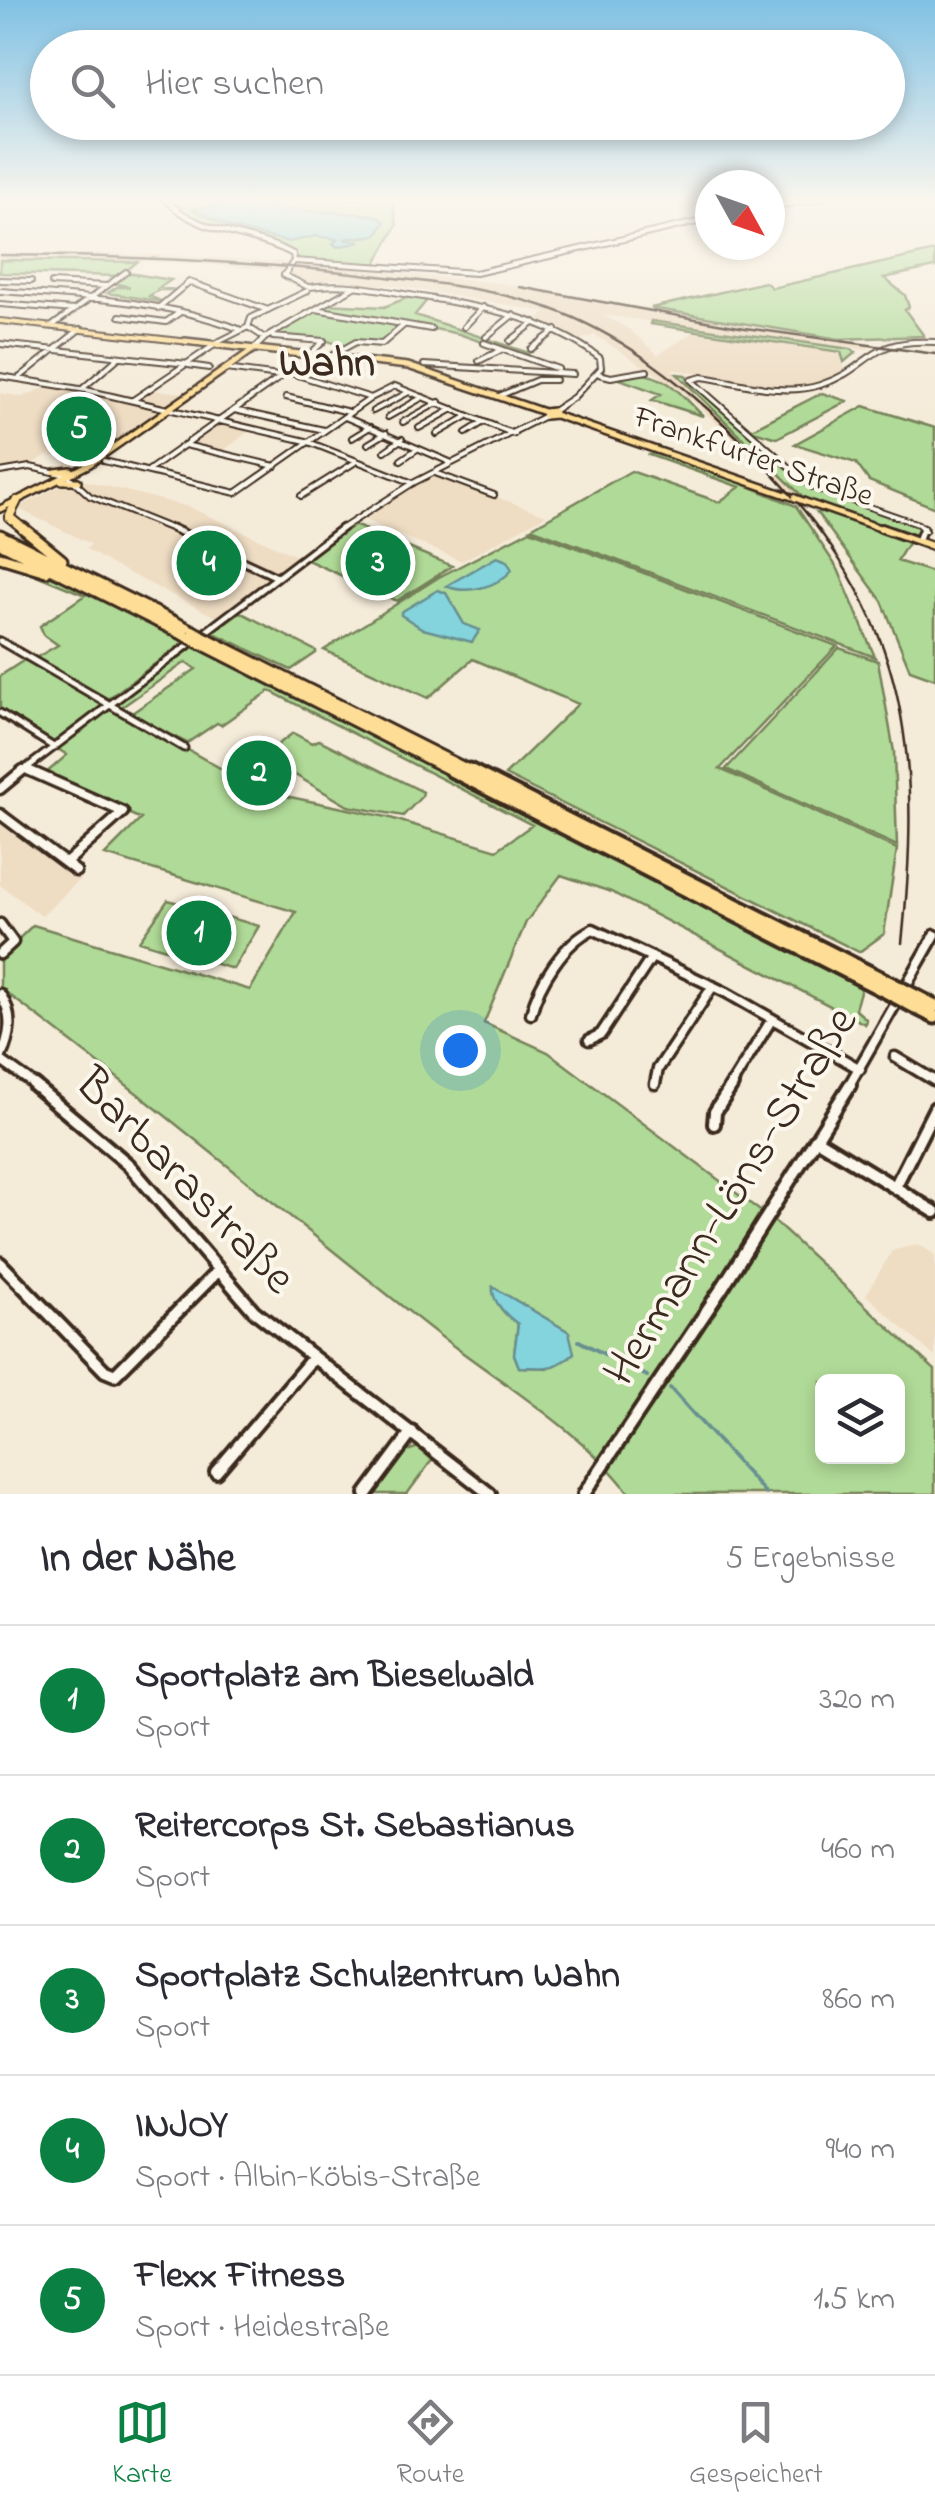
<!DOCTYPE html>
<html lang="de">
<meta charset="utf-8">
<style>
:root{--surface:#fff;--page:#f7f7f7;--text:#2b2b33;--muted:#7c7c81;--line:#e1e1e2;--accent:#0b8043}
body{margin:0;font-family:"Indie Flower",sans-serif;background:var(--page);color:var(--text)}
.controls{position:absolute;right:30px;bottom:30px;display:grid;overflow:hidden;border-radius:15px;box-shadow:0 5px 15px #0003}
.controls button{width:90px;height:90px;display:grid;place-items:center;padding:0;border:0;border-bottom:2px solid var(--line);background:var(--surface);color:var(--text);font:50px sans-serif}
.compass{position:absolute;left:695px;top:170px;width:90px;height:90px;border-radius:50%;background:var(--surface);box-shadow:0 5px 15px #0003;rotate:130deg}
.you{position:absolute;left:460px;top:1050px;width:35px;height:35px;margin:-25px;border:8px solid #fff;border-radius:50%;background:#1a73e8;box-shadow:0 0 0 15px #1a73e833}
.badge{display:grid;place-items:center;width:65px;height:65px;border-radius:50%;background:var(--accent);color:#fff;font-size:32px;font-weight:700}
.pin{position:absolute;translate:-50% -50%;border:5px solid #fff;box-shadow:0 2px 10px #0006}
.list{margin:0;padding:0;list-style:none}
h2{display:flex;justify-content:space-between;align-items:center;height:130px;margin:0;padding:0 40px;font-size:42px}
h2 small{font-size:32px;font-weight:400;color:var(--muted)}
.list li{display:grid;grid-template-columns:65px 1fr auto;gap:30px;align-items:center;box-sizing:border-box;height:150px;padding:0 40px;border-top:2px solid var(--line)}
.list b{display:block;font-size:38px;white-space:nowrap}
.list p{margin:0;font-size:32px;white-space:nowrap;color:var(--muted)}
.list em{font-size:32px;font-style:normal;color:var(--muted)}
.icon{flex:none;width:55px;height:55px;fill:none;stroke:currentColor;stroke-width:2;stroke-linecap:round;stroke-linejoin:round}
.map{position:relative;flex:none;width:935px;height:1494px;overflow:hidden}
.search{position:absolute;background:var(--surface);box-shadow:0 5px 15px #0003;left:30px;right:30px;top:30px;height:110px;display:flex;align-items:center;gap:25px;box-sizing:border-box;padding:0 35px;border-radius:55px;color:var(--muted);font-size:38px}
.sheet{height:880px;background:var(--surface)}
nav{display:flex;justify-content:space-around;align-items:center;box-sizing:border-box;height:140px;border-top:2px solid var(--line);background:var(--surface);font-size:28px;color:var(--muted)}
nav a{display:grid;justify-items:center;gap:5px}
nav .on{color:var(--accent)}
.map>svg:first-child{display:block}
</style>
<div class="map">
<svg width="935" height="1494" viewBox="0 0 935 1494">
<rect width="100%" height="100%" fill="#f5ebd9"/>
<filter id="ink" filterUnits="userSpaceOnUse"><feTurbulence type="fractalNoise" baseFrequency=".01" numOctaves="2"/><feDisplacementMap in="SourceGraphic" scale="20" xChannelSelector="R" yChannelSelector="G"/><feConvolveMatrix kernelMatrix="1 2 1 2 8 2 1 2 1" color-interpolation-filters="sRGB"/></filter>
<g filter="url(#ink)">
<path fill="#eedcc3" d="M0,253L150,254L290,262L283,271L171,262L0,259Z
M298,263L499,283L765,329L873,344L866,350L603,315L629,329L658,355L695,331L841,352L843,370L823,382L803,387L765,386L672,369L805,499L794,495L682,391L595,335L580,340L536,320L547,312L384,284L377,287L333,279L310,286L289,276Z
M51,385L133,402L150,390L186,393L93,457L68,469L53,468L65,463L67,457L47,455L31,464L0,470V393L22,397Z
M219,422L251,429L222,452L188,444Z
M435,475L470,491L474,489L546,515L462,561L362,519Z
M86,481L189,507L296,556L216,617L113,565L86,549L91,544L17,508L69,482Z
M0,817L82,877L42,916L0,885Z
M918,1244L935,1255V1357L866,1295L892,1251Z"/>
<path fill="#b0da97" stroke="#76825a" stroke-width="2.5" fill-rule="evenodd" d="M167,199H392L397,225L376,263L369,266L302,260L278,245L231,234L181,212Z
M935,251V267L884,278L905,295L909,307L905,310L924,336L839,339L651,308L765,282L772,288Z
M0,260L137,262L120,276L0,273Z
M128,273L171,280L159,288L177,290H159L149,296L163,302L108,293L117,287H130L113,283Z
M414,295L427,300L415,315L529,353L525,357L459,334L406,323L382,343L357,340L346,347L322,339L275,336L326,304L384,307Z
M651,321L850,349L856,352L844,362L841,352L650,324Z
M636,373C669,376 680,393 703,416L652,400L661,394L614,377Z
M677,374L685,375L809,487L917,525L920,534L916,536L805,499Z
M822,393L847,401L777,438L750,430Z
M864,406L935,428V508L869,481L856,463L795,444Z
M653,453L727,477L796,506L838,569L875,657L531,528L631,471L719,502L740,487L649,455Z
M823,511L910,540L897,561L935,573V679L910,670L882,601L817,513Z
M354,525L452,566L397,601L305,559Z
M530,530L837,646L720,769L897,849L884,934L859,952L505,775L578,704L473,659L428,698L324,650L439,577Z
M0,560L69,582L187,640L105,701L32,660L58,645L44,635L40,626L85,595Z
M240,612L316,651V653L291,670L212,632Z
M197,645L861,988L855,1009L866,1019L865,1024L611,892L561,875L526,922L484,1023L548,1052L775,1222L935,1370V1494H630C581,1429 496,1380 431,1329C287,1216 147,1097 0,988V957L33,925L250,990L296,912L105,855L141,819L44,775L67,755L0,711V676L26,659L261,791L387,817L497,850L532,825L270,691L221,725L217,723L187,743L129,715L196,669L186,662L119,709L112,704ZM493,1287L569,1332L570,1357L550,1368L519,1367L514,1354L518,1323C504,1315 495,1303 493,1287ZM822,1382H898V1456H822Z
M839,648L878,661L894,752L897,846L726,769Z
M293,733L312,743L319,740L423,792L422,796L403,816L348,806L263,756Z
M168,900L259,926L233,969L139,941Z
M419,1447L432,1460L407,1494H374L407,1451Z"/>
<path fill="#84d4dd" stroke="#679091" stroke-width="2.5" d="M220,205L375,215L385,222L377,235L344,239L360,242L337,247L333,243L338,239L316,236L289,242L232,228L192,209Z
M497,557L507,561L512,570C497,587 467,595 446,586Z
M438,590L446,593L464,624L480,630L472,642L423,629L401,615V612Z
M493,1287L569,1332L574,1353C552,1372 544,1367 519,1367L514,1354L518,1324C506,1316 491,1300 493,1287Z"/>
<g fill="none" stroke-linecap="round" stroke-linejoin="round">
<path stroke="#679091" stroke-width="4" d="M579,1341L647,1376
M670,1388L766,1494"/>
<defs>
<path id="minor-far3" d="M165,199C200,236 250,231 293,254L294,261
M770,207L821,199
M294,261L476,273L710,219
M294,261L284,275L308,287
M0,280L31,281
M52,283L106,286
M310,287C344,282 376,289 410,295C478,306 544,316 600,358L601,368L574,397L553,411
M0,291C81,297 162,300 239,329
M0,304L74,310
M158,308L189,282L268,310
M316,309L431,329
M120,316L166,322L179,313
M52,326L126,272
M248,327L251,318L307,291
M464,327L483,307
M273,337L324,341L309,355
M486,337L513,315
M265,338L354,287
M510,341L535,322
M216,343L248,327L265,338L254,349
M484,343L558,369
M0,344L188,364
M531,349L556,330
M329,357L356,342L382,344L404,325
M479,361L501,350
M188,365L209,368
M424,365L573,374
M226,369L279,376
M599,374L611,377L647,371
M0,376L86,390L306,441L413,483
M19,378L80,329
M82,389L118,358
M499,396L537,380H555
M286,397L349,412
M133,400L213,346
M234,410L324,430
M373,411L409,392
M345,417L452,463
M388,417L423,397
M403,422L439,402
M419,428L453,409
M466,433L482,423
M437,434L466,417
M352,438L370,427
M368,444L386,433
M185,445L275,466
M385,451L402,439
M401,460L417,449
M104,461L236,493L371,398L395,386L514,434
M149,470L288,372L371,398
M0,472L30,467L67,475L90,496L177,531
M435,473L494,495
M301,496L357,461
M338,531L413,483L545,416
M925,531L918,524L812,487L691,380L702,377C740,382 782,397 820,385C873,368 865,338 935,342"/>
<path id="minor-far2" d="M172,528L277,577
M918,541L923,528
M0,641L184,748
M0,713L52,746
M25,769L34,773
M20,773L342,528"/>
<path id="minor-far1" d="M28,770L123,812L66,863
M0,789L23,770
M0,814L76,871
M0,924L13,942L0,954
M0,994C15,1015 10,1037 0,1059
M531,1014C538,984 564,942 593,929L727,993L860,1069
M589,1040L601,1034L652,957
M895,1057L935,1081
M0,1060L38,1087
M655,1084L658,1069L713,986
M730,1087L772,1019
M848,1087L935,935"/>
<path id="minor" d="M34,1085L129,1165L254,1311L490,1494
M714,1124L715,1112L732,1085
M816,1139L935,1212
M895,1187L935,1108
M0,1263L105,1371L115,1375L217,1272
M216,1472L311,1360
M366,1494L412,1432
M584,1494L722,1288L850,1085"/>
<path id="major-far2" d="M0,321L208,344"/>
<path id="major-far1" d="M185,341L408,366L544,412L553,411L555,415
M544,412L545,416L555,415L795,498
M55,472L71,470
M62,481H78
M811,504L888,531
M0,509L90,464L254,349"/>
<path id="major" d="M881,528L935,547"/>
<path id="highway-far2" d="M17,501L9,517L26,531"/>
<path id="highway-far1" d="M23,528L62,560
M0,535L193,631
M0,543L186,636
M0,557L46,571
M208,639L474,773
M202,644L456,773"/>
<path id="highway" d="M451,770L885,991
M469,770L890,983
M919,998L935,1006
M915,1007L935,1017"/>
</defs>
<use href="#minor-far3" stroke="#3b2a1e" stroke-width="8"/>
<use href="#minor-far2" stroke="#3b2a1e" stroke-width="11"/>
<use href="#minor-far1" stroke="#3b2a1e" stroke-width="15"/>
<use href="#minor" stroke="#3b2a1e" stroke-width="18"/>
<use href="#major-far2" stroke="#3b2a1e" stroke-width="8"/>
<use href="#major-far1" stroke="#3b2a1e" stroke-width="10"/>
<use href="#major" stroke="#3b2a1e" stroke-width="12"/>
<use href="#highway-far2" stroke="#3b2a1e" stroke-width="12"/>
<use href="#highway-far1" stroke="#3b2a1e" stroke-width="15"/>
<use href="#highway" stroke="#3b2a1e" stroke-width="19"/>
<use href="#minor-far3" stroke="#fbf7ec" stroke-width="4"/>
<use href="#minor-far2" stroke="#fbf7ec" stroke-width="5"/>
<use href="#minor-far1" stroke="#fbf7ec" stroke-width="8"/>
<use href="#minor" stroke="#fbf7ec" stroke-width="10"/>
<use href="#major-far2" stroke="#fedd96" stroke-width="4"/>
<use href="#major-far1" stroke="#fedd96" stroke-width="5"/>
<use href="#major" stroke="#fedd96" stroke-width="6"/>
<use href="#highway-far2" stroke="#fedd96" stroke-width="8"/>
<use href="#highway-far1" stroke="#fedd96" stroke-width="9"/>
<use href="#highway" stroke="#fedd96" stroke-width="11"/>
<path stroke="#3b2a1e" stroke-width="2.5" d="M0,255C127,256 252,261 378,276C436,283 494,289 549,308C619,333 678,379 730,430C898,593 926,715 902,943
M520,287L745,328L935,354"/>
<defs>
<path id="major-bridge" d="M795,498L811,504"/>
<path id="highway-bridge-far1" d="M193,631L208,639
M186,636L202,644"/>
<path id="highway-bridge" d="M890,983L919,998
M885,991L915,1007"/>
</defs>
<use href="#major-bridge" stroke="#3b2a1e" stroke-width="10" stroke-linecap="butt"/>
<use href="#highway-bridge-far1" stroke="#3b2a1e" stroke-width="15" stroke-linecap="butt"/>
<use href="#highway-bridge" stroke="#3b2a1e" stroke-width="19" stroke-linecap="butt"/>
<use href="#major-bridge" stroke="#fedd96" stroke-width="5"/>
<use href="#highway-bridge-far1" stroke="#fedd96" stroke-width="9"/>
<use href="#highway-bridge" stroke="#fedd96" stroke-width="11"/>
</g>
</g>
<linearGradient id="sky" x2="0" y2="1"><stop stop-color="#80c1e4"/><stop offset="0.49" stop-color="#faf6ee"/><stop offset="1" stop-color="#faf6ee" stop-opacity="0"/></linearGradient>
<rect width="935" height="408" fill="url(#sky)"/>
<g text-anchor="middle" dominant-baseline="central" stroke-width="8" stroke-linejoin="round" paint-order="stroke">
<g font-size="32" fill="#3b2a1e" stroke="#fbf7ec">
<text transform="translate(753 458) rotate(19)">Frankfurter Straße</text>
</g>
<g font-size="42" font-weight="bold" fill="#3b2a1e" stroke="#fbf7ec">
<text x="327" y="364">Wahn</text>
</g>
<g font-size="48" fill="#3b2a1e" stroke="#fbf7ec">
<text transform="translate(184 1182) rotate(46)">Barbarastraße</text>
<text transform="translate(732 1197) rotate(-58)">Hermann-Löns-Straße</text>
</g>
</g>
</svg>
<div class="controls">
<button><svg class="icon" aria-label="layers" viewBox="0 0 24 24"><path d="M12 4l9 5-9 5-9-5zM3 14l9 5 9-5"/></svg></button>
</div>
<svg class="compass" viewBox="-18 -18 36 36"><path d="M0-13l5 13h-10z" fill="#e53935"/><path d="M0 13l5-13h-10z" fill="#7c7c81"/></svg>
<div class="you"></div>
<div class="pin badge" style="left:199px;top:933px">1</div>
<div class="pin badge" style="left:259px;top:773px">2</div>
<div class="pin badge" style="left:378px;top:563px">3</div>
<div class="pin badge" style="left:209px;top:563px">4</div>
<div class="pin badge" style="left:79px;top:429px">5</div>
<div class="search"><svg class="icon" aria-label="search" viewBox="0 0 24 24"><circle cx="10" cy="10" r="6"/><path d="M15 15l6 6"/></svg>Hier suchen</div>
</div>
<section class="sheet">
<h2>In der Nähe<small>5 Ergebnisse</small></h2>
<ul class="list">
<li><span class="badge">1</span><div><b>Sportplatz am Bieselwald</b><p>Sport</p></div><em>320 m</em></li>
<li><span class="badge">2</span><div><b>Reitercorps St. Sebastianus</b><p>Sport</p></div><em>460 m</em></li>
<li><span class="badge">3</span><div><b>Sportplatz Schulzentrum Wahn</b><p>Sport</p></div><em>860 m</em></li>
<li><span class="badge">4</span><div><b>INJOY</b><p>Sport · Albin-Köbis-Straße</p></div><em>940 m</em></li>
<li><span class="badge">5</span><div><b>Flexx Fitness</b><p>Sport · Heidestraße</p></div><em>1.5 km</em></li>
</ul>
</section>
<nav>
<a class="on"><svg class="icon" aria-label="map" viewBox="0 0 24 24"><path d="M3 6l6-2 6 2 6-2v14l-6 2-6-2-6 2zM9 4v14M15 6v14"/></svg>Karte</a>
<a><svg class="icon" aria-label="directions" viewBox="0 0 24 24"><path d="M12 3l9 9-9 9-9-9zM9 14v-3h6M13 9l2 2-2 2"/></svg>Route</a>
<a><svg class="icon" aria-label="saved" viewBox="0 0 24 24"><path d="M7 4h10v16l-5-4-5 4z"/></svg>Gespeichert</a>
</nav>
